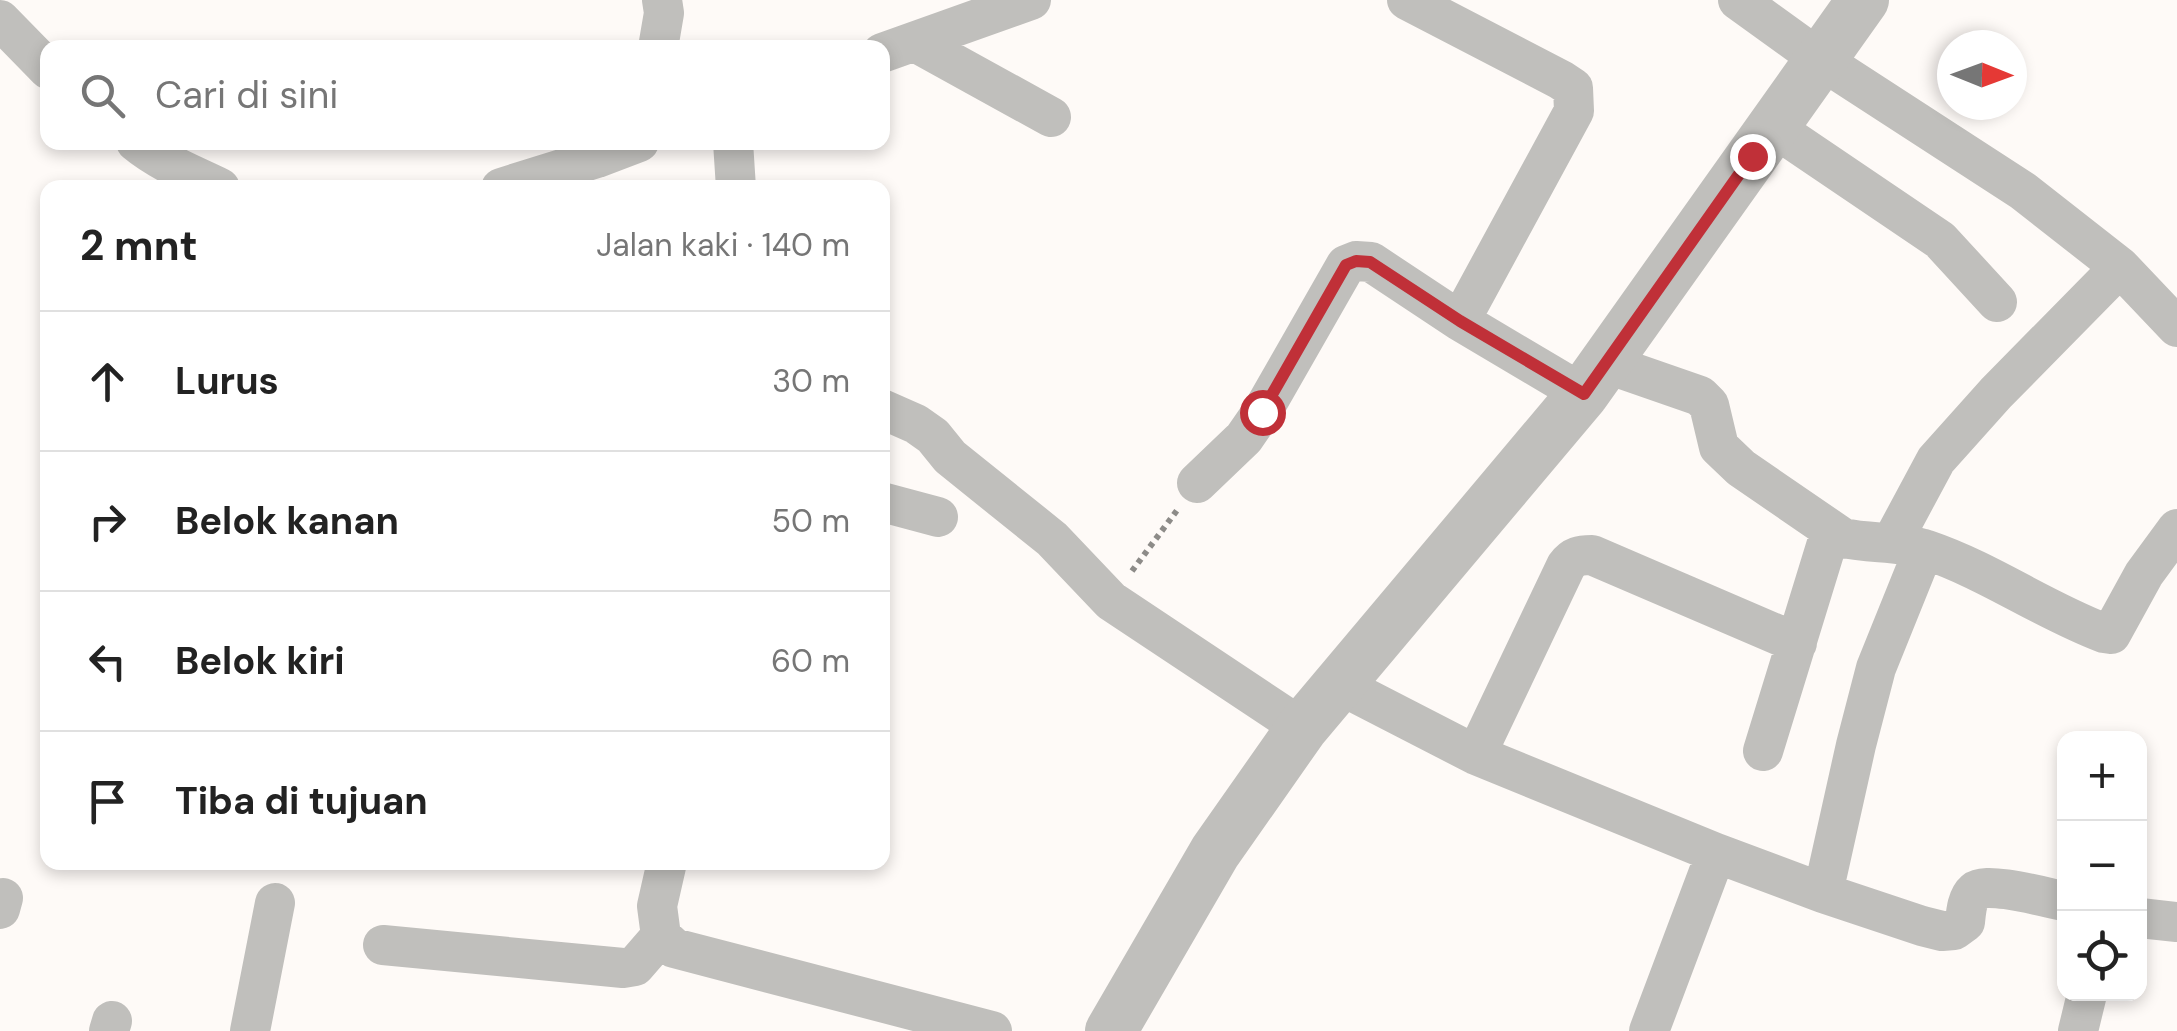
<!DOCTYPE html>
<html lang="id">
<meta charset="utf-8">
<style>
:root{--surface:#fff;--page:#f6f6f6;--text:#222;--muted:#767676;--line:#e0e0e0}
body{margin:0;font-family:"DM Sans",sans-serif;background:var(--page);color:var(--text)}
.controls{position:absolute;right:30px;bottom:30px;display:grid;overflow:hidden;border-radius:20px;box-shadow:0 5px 15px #0003}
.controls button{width:90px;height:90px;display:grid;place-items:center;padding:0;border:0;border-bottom:2px solid var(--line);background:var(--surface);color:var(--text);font:50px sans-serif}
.compass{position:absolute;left:1937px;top:30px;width:90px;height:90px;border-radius:50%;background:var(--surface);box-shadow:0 5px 15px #0003;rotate:91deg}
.stop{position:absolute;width:30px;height:30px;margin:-22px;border:8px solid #c03038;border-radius:50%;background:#fff}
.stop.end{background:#c03038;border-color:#fff;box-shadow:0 2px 10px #0008}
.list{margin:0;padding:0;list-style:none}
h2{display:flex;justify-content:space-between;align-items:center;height:130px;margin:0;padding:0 40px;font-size:42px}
h2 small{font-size:32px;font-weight:400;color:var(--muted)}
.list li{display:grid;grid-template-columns:65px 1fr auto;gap:30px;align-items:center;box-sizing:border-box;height:140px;padding:0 40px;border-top:2px solid var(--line)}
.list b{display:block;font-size:38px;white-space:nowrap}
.list em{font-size:32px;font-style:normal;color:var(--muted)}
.icon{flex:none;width:55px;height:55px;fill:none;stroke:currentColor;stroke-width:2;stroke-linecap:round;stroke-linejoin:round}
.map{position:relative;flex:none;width:2177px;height:1031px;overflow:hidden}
.search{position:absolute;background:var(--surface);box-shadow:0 5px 15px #0003;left:40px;top:40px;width:850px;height:110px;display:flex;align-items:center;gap:25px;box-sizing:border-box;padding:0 35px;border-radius:20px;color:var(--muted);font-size:38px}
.panel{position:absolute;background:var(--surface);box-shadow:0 5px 15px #0003;left:40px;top:180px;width:850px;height:690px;border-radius:20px}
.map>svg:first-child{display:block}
</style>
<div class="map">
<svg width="2177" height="1031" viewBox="0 0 2177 1031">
<rect width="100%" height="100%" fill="#fefaf7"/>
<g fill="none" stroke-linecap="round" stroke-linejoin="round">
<path stroke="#8d8b88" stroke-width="6" stroke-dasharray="5 5" stroke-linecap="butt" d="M1132,571L1178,509"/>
<path stroke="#c0bfbc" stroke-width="40" d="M1407,0L1561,80L1573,88L1574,111L1460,321
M1738,0L1821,60L2023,191L2120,267L2177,327
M0,20L48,69
M915,42L1051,117
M658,48L664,13L662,0
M882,53L1031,0
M1773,127L1940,240L1997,302
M136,142C160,162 191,174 220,188
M733,142L736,188
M501,188L597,158L639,142
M1605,363L1700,396L1709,405L1719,447L1741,468L1843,538C1871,544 1900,541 1927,550C1989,571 2043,610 2104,633L2111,634L2144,574L2177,529
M882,409L916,424L933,436L950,457L1052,539L1111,601L1302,728
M1197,483L1244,438L1262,412L1346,265L1356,261L1371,262L1460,321L1583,394
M882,502L938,517
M1892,542L1936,460L1996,393L2120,267
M1340,685L1476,755L1716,853L1823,893L1922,926L1942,931L1954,930L1965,922C1966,912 1967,898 1975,891C1987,881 2047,898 2064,901
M1763,751L1831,530
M1476,755L1566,566C1573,556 1580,555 1592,555L1797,643
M667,862L657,906L661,936L674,948L992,1031
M1823,893L1856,745L1876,668L1924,549
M0,909L3,898
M2140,918L2177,922
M383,945L623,968L635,966L661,936
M109,1031L112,1021
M250,1031L275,903
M1649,1031L1716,853
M2078,1031L2087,994"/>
<path stroke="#c0bfbc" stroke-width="52" d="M1111,1031L1215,852L1302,728L1583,394L1863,0"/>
</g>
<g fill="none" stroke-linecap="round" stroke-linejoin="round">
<path stroke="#c03038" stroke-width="12" d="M1262,412L1346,265L1356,261L1370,262L1460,321L1584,394L1752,156"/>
</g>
</svg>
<div class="controls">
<button>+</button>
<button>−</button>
<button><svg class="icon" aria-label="locate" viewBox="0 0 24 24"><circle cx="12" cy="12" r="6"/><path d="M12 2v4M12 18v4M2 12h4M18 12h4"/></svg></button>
</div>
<svg class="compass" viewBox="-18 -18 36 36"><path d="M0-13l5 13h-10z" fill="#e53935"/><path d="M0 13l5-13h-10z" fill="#767676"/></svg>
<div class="stop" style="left:1262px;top:412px"></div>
<div class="stop end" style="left:1752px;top:156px"></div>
<div class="search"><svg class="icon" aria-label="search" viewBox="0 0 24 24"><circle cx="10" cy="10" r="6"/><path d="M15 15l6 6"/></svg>Cari di sini</div>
<section class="panel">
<h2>2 mnt<small>Jalan kaki · 140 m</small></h2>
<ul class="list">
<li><svg class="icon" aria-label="ahead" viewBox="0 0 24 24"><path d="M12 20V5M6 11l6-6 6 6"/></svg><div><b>Lurus</b></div><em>30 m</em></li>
<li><svg class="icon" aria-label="right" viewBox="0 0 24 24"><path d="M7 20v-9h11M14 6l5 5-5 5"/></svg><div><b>Belok kanan</b></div><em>50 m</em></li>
<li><svg class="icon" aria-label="left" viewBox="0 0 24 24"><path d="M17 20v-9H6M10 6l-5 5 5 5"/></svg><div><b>Belok kiri</b></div><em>60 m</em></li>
<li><svg class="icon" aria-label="arrive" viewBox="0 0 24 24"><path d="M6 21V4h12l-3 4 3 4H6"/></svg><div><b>Tiba di tujuan</b></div></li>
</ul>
</section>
</div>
